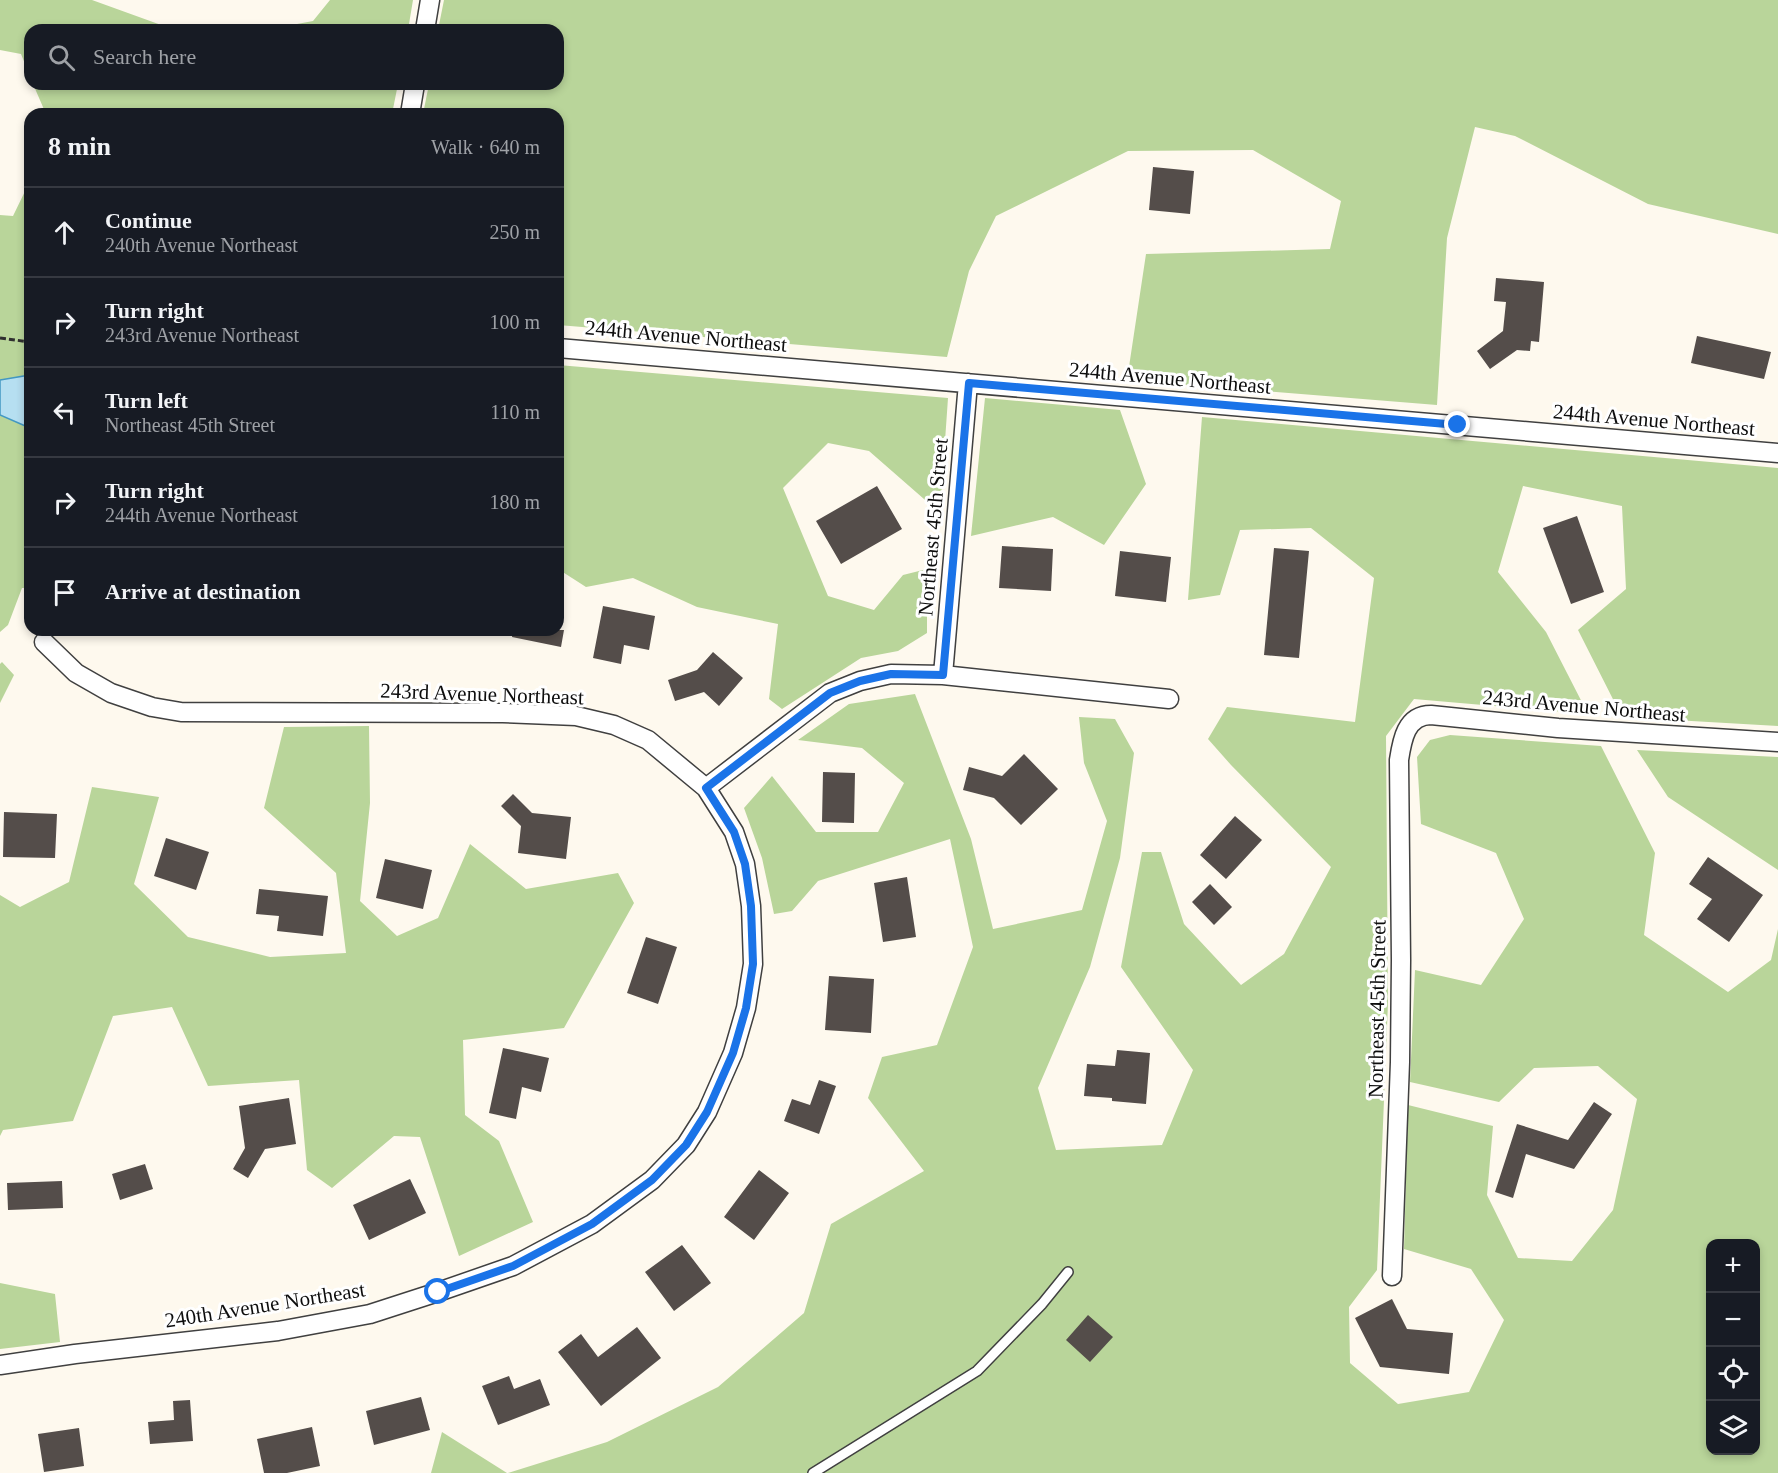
<!DOCTYPE html>
<meta charset="utf-8">
<style>
:root{--surface:#171b24;--page:#20242c;--text:#f1f3f6;--muted:#9ea1a6;--line:#363941}
body{margin:0;font-family:Georgia,serif;background:var(--page);color:var(--text)}
.controls{position:absolute;right:18px;bottom:18px;display:grid;overflow:hidden;border-radius:12px;box-shadow:0 3px 9px #0003}
.controls button{width:54px;height:54px;display:grid;place-items:center;padding:0;border:0;border-bottom:2px solid var(--line);background:var(--surface);color:var(--text);font:30px sans-serif}
.stop{position:absolute;width:18px;height:18px;margin:-14px;border:4px solid #1a73e8;border-radius:50%;background:#fff}
.stop.end{background:#1a73e8;border-color:#fff;box-shadow:0 2px 6px #0008}
.list{margin:0;padding:0;list-style:none}
h2{display:flex;justify-content:space-between;align-items:center;height:78px;margin:0;padding:0 24px;font-size:26px}
h2 small{font-size:20px;font-weight:400;color:var(--muted)}
.list li{display:grid;grid-template-columns:39px 1fr auto;gap:18px;align-items:center;box-sizing:border-box;height:90px;padding:0 24px;border-top:2px solid var(--line)}
.list b{display:block;font-size:22px;white-space:nowrap}
.list p{margin:0;font-size:20px;white-space:nowrap;color:var(--muted)}
.list em{font-size:20px;font-style:normal;color:var(--muted)}
.icon{flex:none;width:33px;height:33px;fill:none;stroke:currentColor;stroke-width:2;stroke-linecap:round;stroke-linejoin:round}
.map{position:relative;flex:none;width:1778px;height:1473px;overflow:hidden}
.search{position:absolute;background:var(--surface);box-shadow:0 3px 9px #0003;left:24px;top:24px;width:540px;height:66px;display:flex;align-items:center;gap:15px;box-sizing:border-box;padding:0 21px;border-radius:18px;color:var(--muted);font-size:22px}
.panel{position:absolute;background:var(--surface);box-shadow:0 3px 9px #0003;left:24px;top:108px;width:540px;height:528px;border-radius:18px}
.map>svg:first-child{display:block}
</style>
<div class="map">
<svg width="1778" height="1473" viewBox="0 0 1778 1473">
<rect width="100%" height="100%" fill="#fef9ee"/>
<path fill="#b9d59a" fill-rule="evenodd" d="M0,0H92L175,30H30V76L21,54L0,50Z
M330,0H413L408,30H265L313,21Z
M444,0H1778V234L1648,204L1515,136L1475,127L1447,238L1437,405L1127,380L1146,254L1330,249L1341,201L1253,150L1128,151L996,216L969,271L947,357L558,325V114H423L429,84H558V30H438Z
M33,84H398L392,114H46Z
M30,181V375L0,380V215L13,216Z
M558,365L948,398L940,513L869,451L828,443L783,488L828,596L874,610L903,575L927,569V633L898,651L861,658L782,709L769,699L778,624L697,607L633,578L586,587L558,569Z
M985,398L1120,410L1146,484L1104,545L1053,517L971,536Z
M0,415L30,428V588H22L8,625L0,632Z
M1202,417L1778,468V726L1622,717L1578,630L1626,589L1622,506L1523,486L1498,572L1546,632L1588,714L1414,699L1386,736L1388,1003L1377,1270L1349,1307L1350,1363L1398,1404L1469,1392L1504,1320L1471,1269L1404,1249L1408,1105L1493,1126L1487,1195L1518,1258L1572,1261L1613,1210L1637,1099L1598,1066L1534,1068L1499,1102L1410,1082L1415,970L1481,985L1524,919L1496,853L1421,824L1417,757L1430,740L1450,735L1601,746L1655,853L1644,935L1728,992L1771,960L1778,929V1473H508L607,1442L718,1387L804,1313L831,1224L924,1171L868,1098L882,1057L937,1045L973,947L950,839L818,881L792,911L774,914L762,858L744,808L772,776L816,832H878L904,783L862,748L798,740L849,704L915,694L971,839L993,929L1082,910L1107,821L1084,763L1079,717L1115,719L1134,753L1120,858L1090,967L1038,1088L1056,1150L1162,1145L1193,1070L1121,967L1142,852H1161L1184,924L1241,985L1284,954L1331,867L1231,765L1208,739L1227,707L1355,722L1374,578L1311,528L1240,530L1220,595L1188,600ZM1710,1244H1756V1450H1710Z
M2,662L14,675L0,703V664Z
M369,726L370,803L360,901L397,936L438,918L470,844L526,889L618,873L634,903L564,1028L463,1040L465,1115L499,1141L533,1222L459,1256L420,1137L394,1136L332,1188L307,1170L299,1080L208,1086L172,1007L113,1016L73,1121L3,1130L0,1136V895L20,907L69,882L92,787L159,797L134,884L188,937L270,957L346,953L336,873L264,808L284,727Z
M1637,750L1778,757V870L1668,797Z
M0,1283L55,1294L60,1342L0,1349Z
M442,1432L507,1473H431Z"/>
<path fill="#b6dff1" stroke="#4398c2" stroke-width="1.5" d="M30,375V428L0,415V380Z"/>
<path fill="#544d4a" d="M1153,167L1194,171L1190,214L1149,210Z
M1496,278L1544,282L1539,342L1531,341L1530,351L1517,350L1490,369L1477,351L1503,331L1506,302L1494,301Z
M1697,336L1771,352L1764,379L1691,363Z
M877,486L902,529L841,564L816,521Z
M1577,516L1604,592L1571,604L1543,528Z
M1002,546L1053,549L1051,591L999,588Z
M1274,548L1309,551L1299,658L1264,655Z
M1120,551L1171,557L1166,602L1115,596Z
M603,606L655,616L649,650L624,645L621,664L593,658Z
M513,630H564L561,647L512,637Z
M713,652L743,678L719,706L704,692L675,701L668,680L697,670Z
M1024,754L1058,789L1021,825L994,798L963,790L969,767L1002,776Z
M823,772L855,773L854,823L822,822Z
M513,794L532,813L571,817L566,859L518,853L521,826L501,806Z
M4,812L57,814L55,858L3,857Z
M1235,816L1262,840L1226,879L1200,855Z
M166,838L209,852L196,890L154,876Z
M1708,857L1763,895L1729,942L1697,919L1712,899L1689,884Z
M385,859L432,870L423,909L376,898Z
M907,877L916,937L883,942L874,883Z
M1210,884L1232,907L1214,925L1192,902Z
M259,889L328,896L323,936L277,931L279,916L256,914Z
M646,937L677,947L658,1004L627,993Z
M829,976L874,979L871,1033L825,1030Z
M503,1048L549,1058L541,1092L522,1087L516,1119L489,1113Z
M1117,1050L1150,1053L1146,1104L1112,1101V1098L1084,1096L1087,1064L1115,1066Z
M819,1080L836,1086L819,1134L784,1121L792,1099L810,1105Z
M289,1098L296,1144L265,1149L248,1178L233,1169L245,1148L239,1106Z
M1594,1102L1612,1114L1574,1169L1526,1154L1513,1198L1495,1192L1517,1124L1568,1140Z
M145,1164L153,1189L120,1200L112,1174Z
M759,1170L789,1193L754,1240L724,1217Z
M410,1179L426,1213L369,1240L353,1205Z
M62,1181L63,1208L8,1210L7,1183Z
M682,1245L711,1283L674,1311L645,1272Z
M1392,1299L1407,1329L1453,1333L1449,1374L1380,1367L1355,1318Z
M1088,1315L1113,1337L1090,1362L1066,1340Z
M637,1327L661,1358L601,1406L558,1352L581,1334L598,1357Z
M509,1376L514,1389L540,1379L550,1405L498,1425L482,1386Z
M421,1397L430,1430L374,1445L366,1411Z
M190,1400L193,1441L150,1444L148,1422L174,1420L173,1401Z
M312,1427L320,1466L287,1473H264L257,1439Z
M79,1428L84,1466L44,1472L38,1434Z"/>
<g fill="none" stroke-linecap="round" stroke-linejoin="round">
<defs>
<path id="service" d="M813,1473L977,1371L1042,1304L1068,1272"/>
<path id="minor" d="M425,30L430,0
M410,114L415,84
M558,348L1778,453
M44,642L76,673L111,693L152,707L181,712L503,713L576,716L614,725L648,740L706,788L830,693L860,681L891,674L943,675L1169,699
M943,675L968,383
M1392,1276L1400,1062L1401,960L1399,760C1402,740 1406,715 1431,715L1558,728L1778,742
M0,1365L75,1354L278,1331L370,1314L438,1292L513,1266L592,1224L652,1180L686,1145L707,1112L733,1053L746,1008L753,964L751,906L745,864L734,832L706,788"/>
</defs>
<use href="#service" stroke="#404040" stroke-width="12"/>
<use href="#minor" stroke="#404040" stroke-width="21"/>
<path stroke="#2f2f2f" stroke-width="3" stroke-dasharray="6 3" stroke-linecap="butt" d="M0,338L30,342"/>
<use href="#service" stroke="#fff" stroke-width="9"/>
<use href="#minor" stroke="#fff" stroke-width="18"/>
</g>
<g fill="none" stroke-linecap="round" stroke-linejoin="round">
<path stroke="#1a73e8" stroke-width="8" d="M438,1292L513,1266L592,1224L652,1180L686,1145L707,1112L733,1053L746,1008L753,964L751,906L745,864L734,832L706,788L830,693L860,681L891,674L943,675L969,383L1458,425"/>
</g>
<g text-anchor="middle" dominant-baseline="central" stroke-width="6" stroke-linejoin="round" paint-order="stroke">
<g font-size="21" fill="#0d0d0d" stroke="#fff">
<text transform="translate(686 336) rotate(5)">244th Avenue Northeast</text>
<text transform="translate(1170 378) rotate(5)">244th Avenue Northeast</text>
<text transform="translate(1654 420) rotate(5)">244th Avenue Northeast</text>
<text transform="translate(933 527) rotate(-85)">Northeast 45th Street</text>
<text transform="translate(482 694) rotate(2)">243rd Avenue Northeast</text>
<text transform="translate(1584 706) rotate(5)">243rd Avenue Northeast</text>
<text transform="translate(1377 1009) rotate(-89)">Northeast 45th Street</text>
<text transform="translate(265 1305) rotate(-9)">240th Avenue Northeast</text>
</g>
</g>
</svg>
<div class="controls">
<button>+</button>
<button>−</button>
<button><svg class="icon" aria-label="locate" viewBox="0 0 24 24"><circle cx="12" cy="12" r="6"/><path d="M12 2v4M12 18v4M2 12h4M18 12h4"/></svg></button>
<button><svg class="icon" aria-label="layers" viewBox="0 0 24 24"><path d="M12 4l9 5-9 5-9-5zM3 14l9 5 9-5"/></svg></button>
</div>
<div class="stop" style="left:438px;top:1292px"></div>
<div class="stop end" style="left:1458px;top:425px"></div>
<div class="search"><svg class="icon" aria-label="search" viewBox="0 0 24 24"><circle cx="10" cy="10" r="6"/><path d="M15 15l6 6"/></svg>Search here</div>
<section class="panel">
<h2>8 min<small>Walk · 640 m</small></h2>
<ul class="list">
<li><svg class="icon" aria-label="ahead" viewBox="0 0 24 24"><path d="M12 20V5M6 11l6-6 6 6"/></svg><div><b>Continue</b><p>240th Avenue Northeast</p></div><em>250 m</em></li>
<li><svg class="icon" aria-label="right" viewBox="0 0 24 24"><path d="M7 20v-9h11M14 6l5 5-5 5"/></svg><div><b>Turn right</b><p>243rd Avenue Northeast</p></div><em>100 m</em></li>
<li><svg class="icon" aria-label="left" viewBox="0 0 24 24"><path d="M17 20v-9H6M10 6l-5 5 5 5"/></svg><div><b>Turn left</b><p>Northeast 45th Street</p></div><em>110 m</em></li>
<li><svg class="icon" aria-label="right" viewBox="0 0 24 24"><path d="M7 20v-9h11M14 6l5 5-5 5"/></svg><div><b>Turn right</b><p>244th Avenue Northeast</p></div><em>180 m</em></li>
<li><svg class="icon" aria-label="arrive" viewBox="0 0 24 24"><path d="M6 21V4h12l-3 4 3 4H6"/></svg><div><b>Arrive at destination</b></div></li>
</ul>
</section>
</div>
